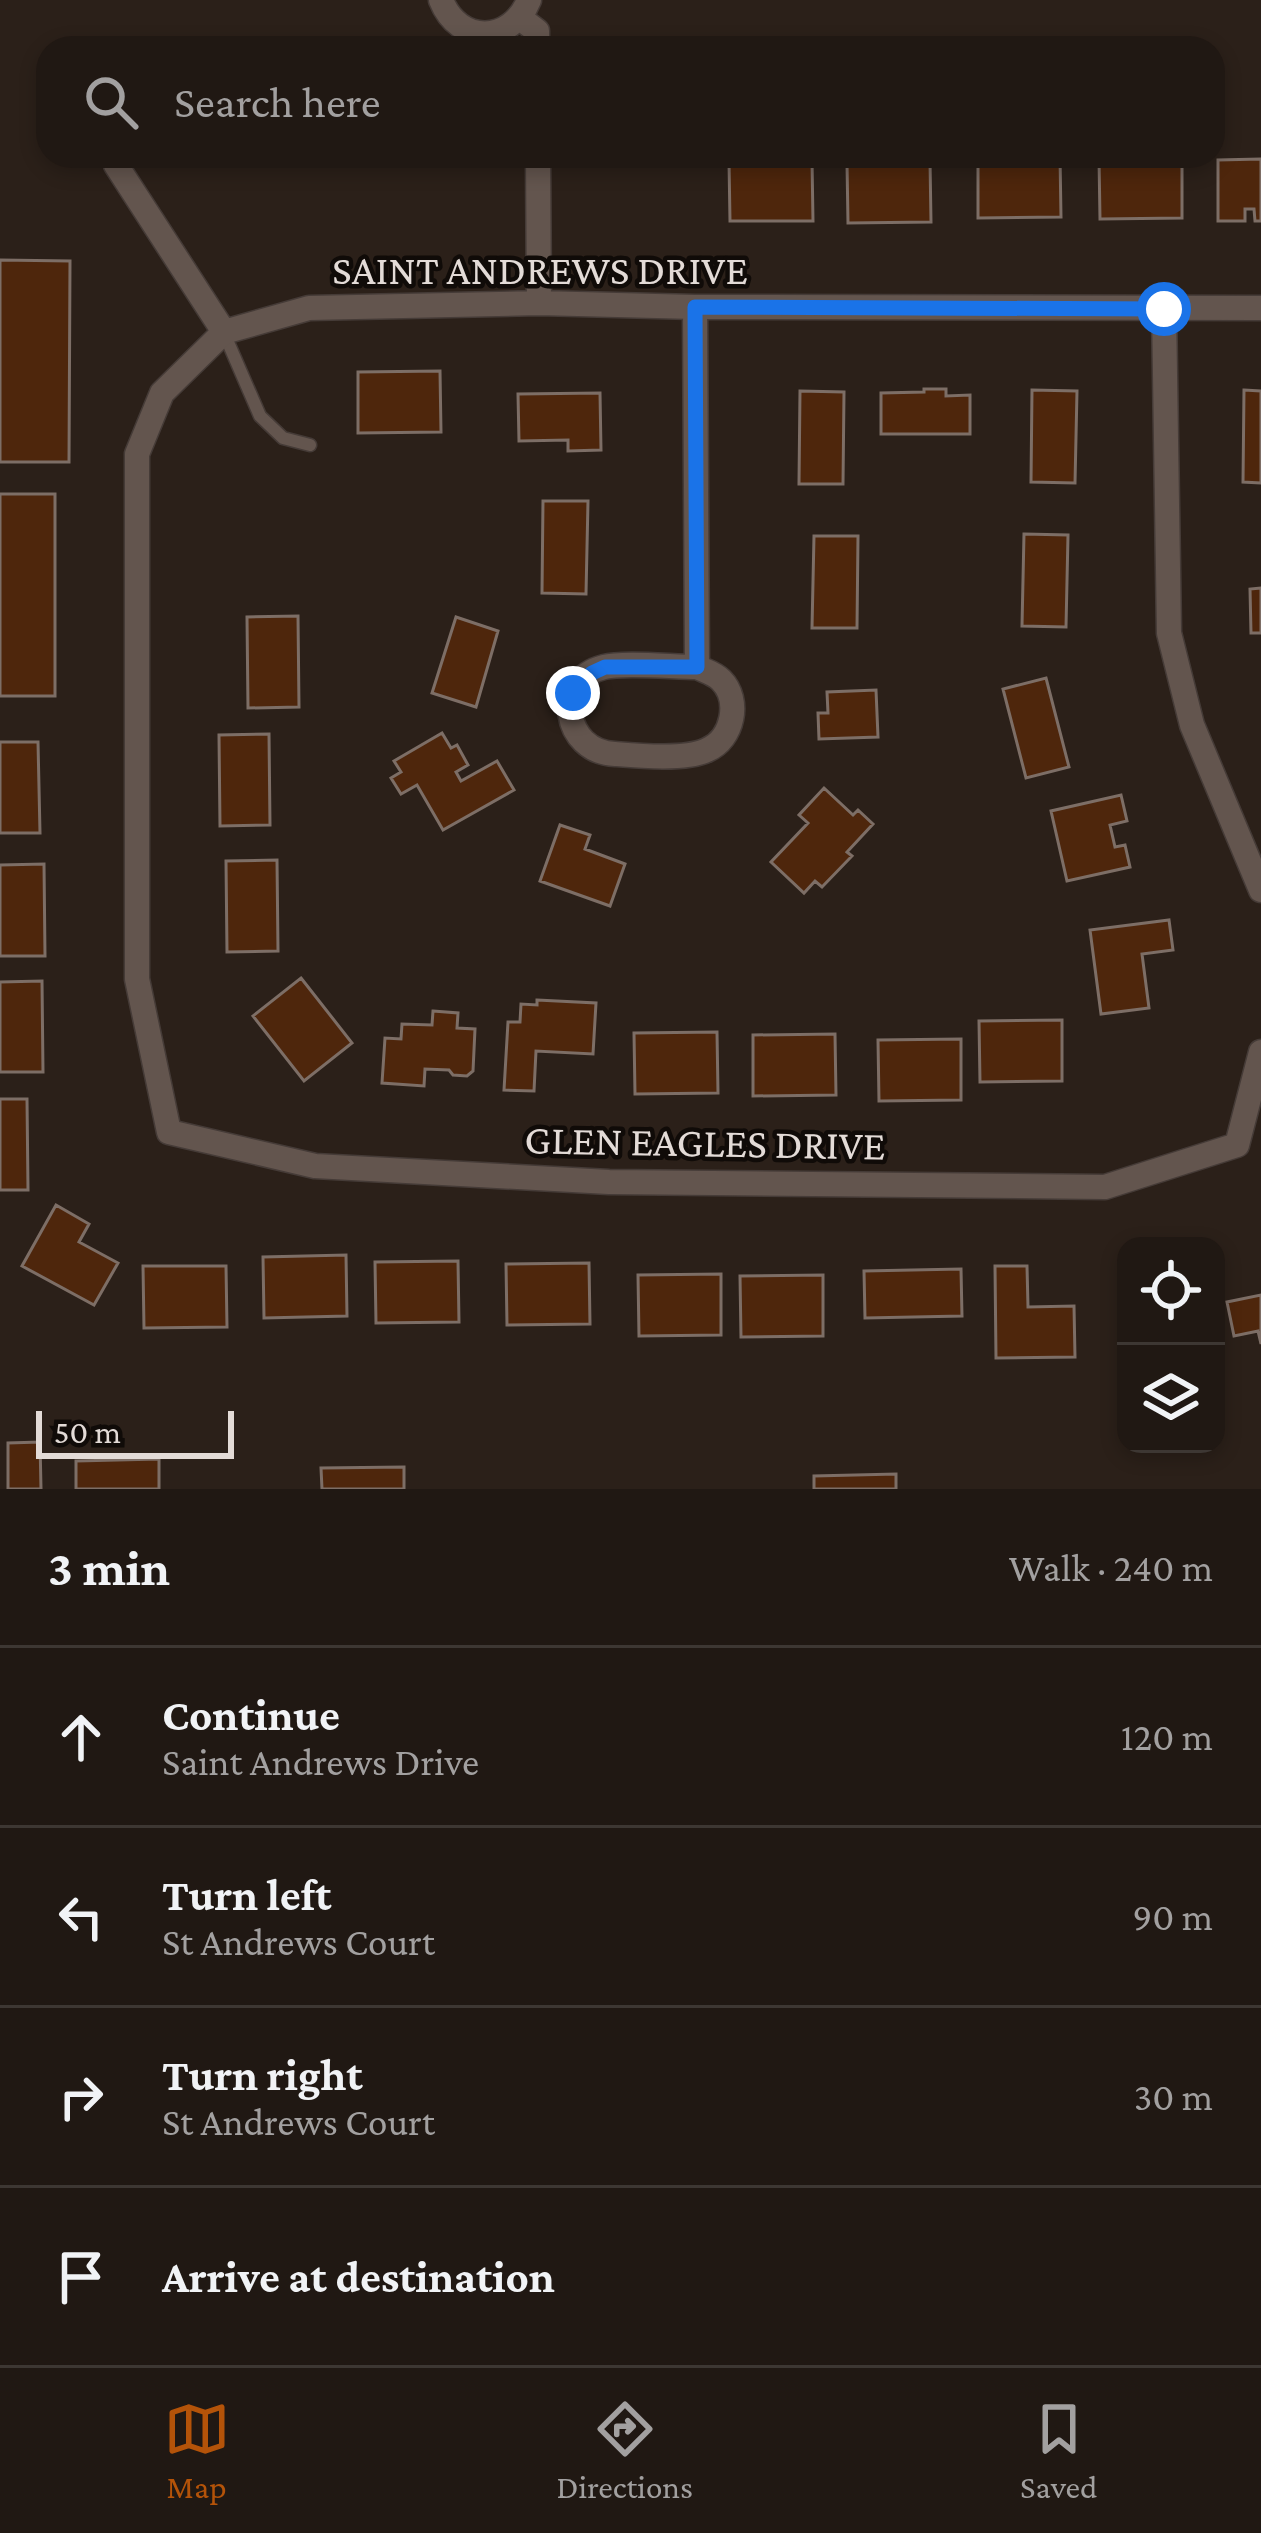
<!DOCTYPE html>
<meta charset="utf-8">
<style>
:root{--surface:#201813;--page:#28211c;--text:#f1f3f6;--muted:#a2a0a0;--line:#3d3733;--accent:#b45309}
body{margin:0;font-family:"Crimson Pro",serif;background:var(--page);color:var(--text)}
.controls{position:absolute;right:36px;bottom:36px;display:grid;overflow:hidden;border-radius:24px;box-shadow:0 6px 18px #0003}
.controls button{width:108px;height:108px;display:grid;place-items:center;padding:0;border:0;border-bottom:3px solid var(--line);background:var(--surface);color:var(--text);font:60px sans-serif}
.scale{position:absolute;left:36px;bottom:30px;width:198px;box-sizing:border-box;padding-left:12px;border:6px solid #e3dbd7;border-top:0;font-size:33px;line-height:42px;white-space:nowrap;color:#e3dbd7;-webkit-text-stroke:9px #100b08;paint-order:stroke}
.stop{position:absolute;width:36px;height:36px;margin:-27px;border:9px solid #1a73e8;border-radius:50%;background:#fff}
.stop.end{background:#1a73e8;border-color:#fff;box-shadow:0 3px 12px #0008}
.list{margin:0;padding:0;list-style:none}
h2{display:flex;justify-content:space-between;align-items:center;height:156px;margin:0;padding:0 48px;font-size:51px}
h2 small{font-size:39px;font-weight:400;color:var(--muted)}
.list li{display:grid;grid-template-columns:78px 1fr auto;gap:36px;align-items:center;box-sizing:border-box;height:180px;padding:0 48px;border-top:3px solid var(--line)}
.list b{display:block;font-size:45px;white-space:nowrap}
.list p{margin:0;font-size:39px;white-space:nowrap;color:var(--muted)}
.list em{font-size:39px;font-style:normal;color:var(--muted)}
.icon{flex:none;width:66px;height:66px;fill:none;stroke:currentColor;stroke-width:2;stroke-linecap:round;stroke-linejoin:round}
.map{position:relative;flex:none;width:1261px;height:1489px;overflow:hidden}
.search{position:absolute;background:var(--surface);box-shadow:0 6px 18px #0003;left:36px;right:36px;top:36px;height:132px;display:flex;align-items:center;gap:30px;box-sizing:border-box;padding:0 42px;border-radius:36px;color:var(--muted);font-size:45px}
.sheet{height:876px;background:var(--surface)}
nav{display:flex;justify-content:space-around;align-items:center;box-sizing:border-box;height:168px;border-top:3px solid var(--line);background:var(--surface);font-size:33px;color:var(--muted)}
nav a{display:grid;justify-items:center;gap:6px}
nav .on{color:var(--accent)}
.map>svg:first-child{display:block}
</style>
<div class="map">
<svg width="1261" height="1489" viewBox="0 0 1261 1489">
<rect width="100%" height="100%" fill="#2b2019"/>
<path fill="#4e260c" stroke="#7d6e66" stroke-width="3" d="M1060,156L1061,217L978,218V157Z
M1182,157V218L1100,219L1099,158Z
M1261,159V221H1255L1254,209H1245V221H1218V160Z
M812,160L813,221H730L729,161Z
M930,161L931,222L848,223L847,163Z
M0,260L70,261L69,462H0Z
M440,371L441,432L358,433V372Z
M924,389H946V396L970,395V434H881V393L924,392Z
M1032,390L1077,391L1075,483L1031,482Z
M1244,390L1261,391V483L1243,482Z
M800,391L844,392L843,484H799Z
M600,393L601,450L568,451V440L519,441L518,394Z
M0,494H55V696H0Z
M543,501H588L586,594L542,593Z
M1024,534L1068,535L1066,627L1022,626Z
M814,536H858L857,628H812Z
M1261,588V633H1251L1250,589Z
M298,616L299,707L248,708L247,617Z
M456,617L498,631L476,707L432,693Z
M1046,678L1069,767L1026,778L1003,689Z
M876,690L878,737L819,739L818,713H828L827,692Z
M442,733L451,748L457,745L468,765L456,772L461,781L497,761L514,790L443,830L417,785L401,794L391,778L401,772L394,761Z
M269,734L270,825L220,826L219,735Z
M0,742H38L40,833H0Z
M824,788L853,815L858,810L873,824L847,852L852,856L822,887L815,881L804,893L771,862L808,823L799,815Z
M1121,795L1127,821L1110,825L1115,847L1125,845L1130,867L1067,881L1051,811Z
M560,825L590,835L585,849L625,864L610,906L540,881Z
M277,860L278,951L227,952L226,861Z
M44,864L45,956H0V865Z
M1169,920L1173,950L1142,954L1149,1008L1101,1014L1090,930Z
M301,978L352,1043L304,1081L253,1016Z
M42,981L43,1072H0V982Z
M537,1000L596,1003L593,1054L536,1051L534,1091L504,1090L508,1022H520L521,1004L537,1005Z
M433,1011L458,1013L457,1028L475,1029L473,1071L467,1076L453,1075L449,1070L425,1069L424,1086L382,1083L385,1038L401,1039L402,1024L432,1025Z
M1062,1020V1081L980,1082L979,1021Z
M717,1032L718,1093L635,1094L634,1033Z
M835,1034L836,1095L753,1096V1035Z
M961,1039V1100L879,1101L878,1040Z
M0,1099H27L28,1190H0Z
M56,1205L89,1224L79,1242L118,1263L94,1305L22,1266Z
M346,1255L347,1316L264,1318L263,1257Z
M458,1261L459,1322L376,1323L375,1262Z
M589,1263L590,1324L507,1325L506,1264Z
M143,1266H226L227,1327L144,1328Z
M995,1266H1027L1028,1307L1074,1306L1075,1357L996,1358Z
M961,1269L962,1316L865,1318L864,1271Z
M721,1274V1335L639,1336L638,1275Z
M823,1275V1336L741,1337L740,1276Z
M1261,1295V1344L1258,1331L1234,1336L1227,1302Z
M40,1442L41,1489H8V1443Z
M159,1459V1489H76V1461Z
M404,1467V1489H322L321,1468Z
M896,1474V1489H814V1476Z"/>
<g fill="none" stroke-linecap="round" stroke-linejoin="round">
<defs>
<path id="service" d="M224,333L260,416L283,438L310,445"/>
<path id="minor" d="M441,0C459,45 511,44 529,0
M520,18L537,31V48
M538,156L539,303
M116,165L224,332
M695,307L697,667C705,671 714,673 721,680C741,700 733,739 707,750C686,760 640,756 615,754C563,752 552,680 604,667C624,662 673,667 697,667
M1261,308L695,307L539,303L309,308L224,332L162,393L137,454V979L169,1132L315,1166L609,1182L1105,1187L1237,1145L1261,1052
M1164,309L1169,633L1192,725L1261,890"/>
</defs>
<use href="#service" stroke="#453b37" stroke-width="15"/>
<use href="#minor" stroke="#453b37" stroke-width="27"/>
<use href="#service" stroke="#63554e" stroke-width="12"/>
<use href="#minor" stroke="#63554e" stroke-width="24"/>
</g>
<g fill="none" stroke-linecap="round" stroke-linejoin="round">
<path stroke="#1a73e8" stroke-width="15" d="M573,693L592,673L605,667H697L695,307L1164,309"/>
</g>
<g text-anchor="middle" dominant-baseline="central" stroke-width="9" stroke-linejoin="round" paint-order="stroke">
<g font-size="42" fill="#e3dbd7" stroke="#100b08">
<text x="540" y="269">SAINT ANDREWS DRIVE</text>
<text transform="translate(705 1142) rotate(1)">GLEN EAGLES DRIVE</text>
</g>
</g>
</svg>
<div class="controls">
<button><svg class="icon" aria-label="locate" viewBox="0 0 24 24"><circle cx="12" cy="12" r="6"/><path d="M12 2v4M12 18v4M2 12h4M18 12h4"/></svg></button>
<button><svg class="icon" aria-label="layers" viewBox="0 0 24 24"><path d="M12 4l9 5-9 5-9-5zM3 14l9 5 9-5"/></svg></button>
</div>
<div class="scale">50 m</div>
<div class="stop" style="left:1164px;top:309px"></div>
<div class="stop end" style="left:573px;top:693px"></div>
<div class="search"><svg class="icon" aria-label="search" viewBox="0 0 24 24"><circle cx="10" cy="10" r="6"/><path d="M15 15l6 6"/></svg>Search here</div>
</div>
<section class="sheet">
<h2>3 min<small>Walk · 240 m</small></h2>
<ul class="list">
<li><svg class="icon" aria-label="ahead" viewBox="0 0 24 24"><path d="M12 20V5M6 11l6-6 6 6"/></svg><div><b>Continue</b><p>Saint Andrews Drive</p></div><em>120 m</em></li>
<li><svg class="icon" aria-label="left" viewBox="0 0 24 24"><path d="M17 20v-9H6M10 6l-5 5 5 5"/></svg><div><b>Turn left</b><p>St Andrews Court</p></div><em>90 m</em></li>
<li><svg class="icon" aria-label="right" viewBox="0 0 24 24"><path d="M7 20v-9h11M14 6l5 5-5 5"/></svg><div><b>Turn right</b><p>St Andrews Court</p></div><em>30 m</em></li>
<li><svg class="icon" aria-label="arrive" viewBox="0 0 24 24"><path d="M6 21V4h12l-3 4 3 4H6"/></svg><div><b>Arrive at destination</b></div></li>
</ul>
</section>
<nav>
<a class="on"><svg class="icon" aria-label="map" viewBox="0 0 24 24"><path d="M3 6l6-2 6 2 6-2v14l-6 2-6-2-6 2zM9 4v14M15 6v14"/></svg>Map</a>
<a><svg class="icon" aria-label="directions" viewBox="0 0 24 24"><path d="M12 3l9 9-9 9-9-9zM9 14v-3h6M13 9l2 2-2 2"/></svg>Directions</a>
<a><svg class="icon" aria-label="saved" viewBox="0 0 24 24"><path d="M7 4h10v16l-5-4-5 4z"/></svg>Saved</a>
</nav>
